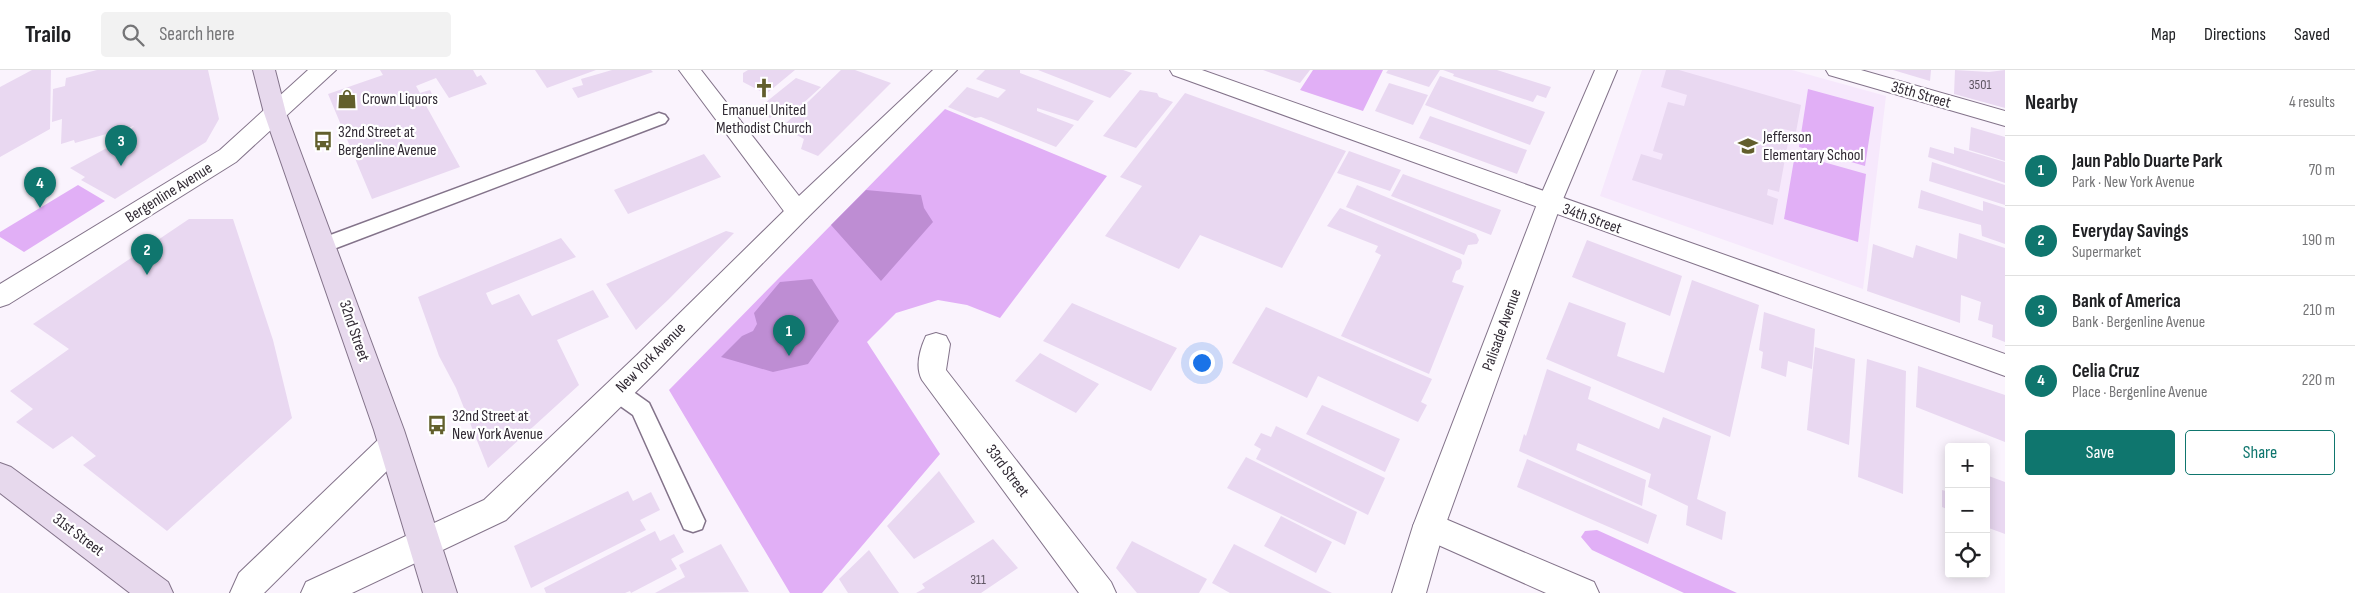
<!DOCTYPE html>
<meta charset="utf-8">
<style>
:root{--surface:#fff;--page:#f2f2f2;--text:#202124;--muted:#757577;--line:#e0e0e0;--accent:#0f766e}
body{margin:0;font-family:"Sofia Sans Condensed",sans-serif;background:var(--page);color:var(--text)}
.controls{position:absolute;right:15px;bottom:15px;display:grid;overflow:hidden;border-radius:5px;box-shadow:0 2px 12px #0003}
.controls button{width:45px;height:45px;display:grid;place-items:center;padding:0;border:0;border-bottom:1px solid var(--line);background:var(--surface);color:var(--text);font:25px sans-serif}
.you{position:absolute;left:1201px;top:292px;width:18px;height:18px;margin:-12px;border:4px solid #fff;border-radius:50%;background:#1a73e8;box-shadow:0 0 0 8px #1a73e833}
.badge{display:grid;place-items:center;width:32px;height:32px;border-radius:50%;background:var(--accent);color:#fff;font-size:16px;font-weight:700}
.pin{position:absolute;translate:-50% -41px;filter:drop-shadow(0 1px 2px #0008)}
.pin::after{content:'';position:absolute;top:26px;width:18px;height:15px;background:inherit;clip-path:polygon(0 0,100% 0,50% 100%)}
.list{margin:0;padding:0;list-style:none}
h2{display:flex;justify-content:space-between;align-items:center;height:65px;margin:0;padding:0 20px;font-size:21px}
h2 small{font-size:16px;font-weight:400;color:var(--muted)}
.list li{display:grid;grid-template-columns:32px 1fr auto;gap:15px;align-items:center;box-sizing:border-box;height:70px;padding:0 20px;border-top:1px solid var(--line)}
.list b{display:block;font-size:19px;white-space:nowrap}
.list p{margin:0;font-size:16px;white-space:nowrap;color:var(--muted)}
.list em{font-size:16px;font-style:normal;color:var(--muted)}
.actions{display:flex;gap:10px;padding:15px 20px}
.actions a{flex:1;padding:11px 0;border:1px solid var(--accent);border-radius:5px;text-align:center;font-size:18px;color:var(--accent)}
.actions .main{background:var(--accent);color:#fff}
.icon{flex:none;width:28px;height:28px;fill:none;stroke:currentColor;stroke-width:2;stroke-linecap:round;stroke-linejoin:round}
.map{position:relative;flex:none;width:2005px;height:523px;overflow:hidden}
header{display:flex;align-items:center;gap:30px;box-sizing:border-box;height:70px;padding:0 25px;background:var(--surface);border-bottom:1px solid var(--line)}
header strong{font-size:24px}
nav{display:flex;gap:28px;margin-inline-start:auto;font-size:18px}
.search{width:350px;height:45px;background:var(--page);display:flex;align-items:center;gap:12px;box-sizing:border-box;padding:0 18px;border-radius:5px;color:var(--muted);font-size:19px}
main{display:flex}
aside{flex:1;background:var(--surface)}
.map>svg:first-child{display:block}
</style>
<header>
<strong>Trailo</strong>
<div class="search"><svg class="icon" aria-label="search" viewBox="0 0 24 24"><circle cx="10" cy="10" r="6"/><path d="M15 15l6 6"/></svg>Search here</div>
<nav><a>Map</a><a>Directions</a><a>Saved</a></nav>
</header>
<main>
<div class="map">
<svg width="2005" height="523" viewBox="0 0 2005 523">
<rect width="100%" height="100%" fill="#faf3fd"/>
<path fill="#f6e8fc" d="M1642,0H1792L1886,26L1863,219L1600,126Z"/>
<path fill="#e1aff6" d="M1313,0H1383L1363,41L1300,20Z
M1808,19L1874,37L1865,96L1799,77Z
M945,39L1107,106L1000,248L967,235L938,230L896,243L867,272L940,384L822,523H790L669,320Z
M1795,84L1866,104L1858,172L1784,149Z
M78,115L105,131L24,182L0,167V162Z
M1597,460L1737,523H1684L1592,480L1581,467L1585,461Z"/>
<path fill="#be8dd3" d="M866,120L921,125L924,138L933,152L881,211L831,155Z
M812,209L839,251L808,294L773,302L721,287L742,266L753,261L757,254L754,243L780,212Z"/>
<path fill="#e9d8f1" d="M32,0H51L50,59L0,87V17Z
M97,0H208L219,49L206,72L115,129L81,110L85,107L70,98L116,73L134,56L75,73L74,70L61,74L62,49L52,52L53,19L65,16L66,8Z
M380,0H473L477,7L481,5L487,14L449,28L436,8L416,16L420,23L430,20L434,28L424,32L460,97L372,129L328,24L383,5Z
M535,0H596L547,18Z
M612,0H651L653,2L578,28L572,18L583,15L581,9Z
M748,0H795L766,24L743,12V3Z
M841,0H855L891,13L818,86L801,79L804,69L782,57Z
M985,0H1020V3L1094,31L1078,51L1037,38V41L1074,55L1056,77L981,47L975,48L948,37L967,17L998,28L1006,20L976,9Z
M1038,0H1123L1132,3L1110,28Z
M1263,0H1310L1300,13Z
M1388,0H1440L1429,17L1386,3Z
M1443,0H1497L1551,17L1546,28L1537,25L1533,32L1453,6L1454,4Z
M1666,0H1679L1801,35L1796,62L1783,59L1782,66L1789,67L1779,122L1768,119L1767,125L1778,129L1773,155L1632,110L1641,84L1661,90L1663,84L1653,81L1668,32L1684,36L1687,25L1661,17Z
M1894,0H1931L1930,11L1893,0Z
M1955,0L1989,2L2005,0V38L1954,24Z
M1440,6L1545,42L1530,75L1425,35Z
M796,8L821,17L788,47L777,42L770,48L756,40Z
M1389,13L1428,25L1413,55L1375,41Z
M1140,20L1157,23L1159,27L1173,32L1136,78L1103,66Z
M1185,23L1346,81L1282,198L1200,165L1179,199L1105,166L1142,116L1120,107Z
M1430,46L1527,80L1517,104L1419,68Z
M1971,57L2005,67V91L1969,80Z
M1930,77L1954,84V77L2005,92V113L1928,87Z
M1349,81L1401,100L1390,121L1337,103Z
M704,84L721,107L628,144L614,120Z
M1932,92L2005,115V135L1929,111Z
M1403,104L1501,140L1491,165L1391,126Z
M1357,115L1476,164L1479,170L1477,174L1468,175L1464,185L1346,137Z
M1921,120L1983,141V131L2005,138V174L1982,166L1981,155L1918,138Z
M1340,138L1461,189L1462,193L1460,199L1456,201L1452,212L1464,216L1429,304L1341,266L1381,185L1375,182L1378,176L1327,156Z
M189,149H233L273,270L292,348L167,461L83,395L96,386L72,366L53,379L16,352L33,339L10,321L69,279L33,254Z
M726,161L734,163L669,229L636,260L606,214Z
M1959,163L2005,178V272L1992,267L1993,255L1978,250L1981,232L1961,225L1960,253L1867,221L1873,174L1913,188L1916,175L1957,189Z
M561,168L576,187L486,223L489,230L492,235L519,224L532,246L593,220L609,247L557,270L579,315L488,398L456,318L439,286L418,227Z
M1587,170L1682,206L1670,246L1572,207Z
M1692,210L1759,235L1730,367L1546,289L1569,232L1626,253L1617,286L1664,303Z
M1072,233L1177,278L1151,321L1043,271Z
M1266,237L1432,309L1421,332L1427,335L1418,352L1318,306L1307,328L1232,293Z
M1764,242L1815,259L1812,299L1788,291L1786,307L1761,298L1763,282L1759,280Z
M1815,277L1855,289L1849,375L1807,360Z
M1040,283L1099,314L1076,343L1015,311Z
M1867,289L1906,301L1903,424L1858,407Z
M1918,296L2005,325V372L1916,337Z
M1547,299L1591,317L1588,329L1659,359L1663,347L1711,366L1697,429L1726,442L1722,470L1686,455L1688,436L1648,417L1651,404L1578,373L1576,380L1646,410L1642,436L1519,381L1524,364L1526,366Z
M1322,335L1400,369L1385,402L1306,364Z
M1276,356L1385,408L1368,445L1256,389L1261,379L1254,375L1261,363L1271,367Z
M1246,387L1357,442L1345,475L1227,418Z
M1527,389L1657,445L1648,474L1517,417Z
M939,401L975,452L914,489L887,456Z
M1986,405L2005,412V464L1986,457Z
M1942,420L1949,422V440L1942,437Z
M628,421L633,431L651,422L660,440L640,450L646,460L531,518L514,476Z
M1281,446L1332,472L1316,503L1264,476Z
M655,461L660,471L674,464L684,482L671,489L677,499L631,523L630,521L625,523H546L544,518Z
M993,469L1018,498L981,523H916L925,518L922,514Z
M1132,471L1207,509L1199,523H1137L1116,498Z
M721,474L749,522L655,523L685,507L679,495Z
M1234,474L1332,523H1230L1212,513Z
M869,480L899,523H848L839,509Z"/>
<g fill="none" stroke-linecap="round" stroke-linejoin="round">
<defs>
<path id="service" d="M659,43L665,45L668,49L665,53L331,180L324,182L317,180L314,175L317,170Z
M617,313L625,316L649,333L705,451L702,459L693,462L684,459L633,345L609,328L606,322L609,316Z"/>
<path id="minor" d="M679,0H701L799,126L933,0H957L807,148L798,151L789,148Z
M1170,0H1202L2005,284V306L1173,5Z
M1826,0H1861L2005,41V56L1829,5Z
M936,263L946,266L950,274L946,300L1111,512L1116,523H1079L922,310C915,297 920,279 926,266Z
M1429,442L1594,512L1599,523H1546L1418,466L1413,456L1418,446Z"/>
<path id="tertiary" d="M308,0H336L236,92L9,234L0,237V214L220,80Z
M1595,0H1617L1561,134L1445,456L1426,523H1392L1413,456L1537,134Z
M798,133L807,136L810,142L807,148L657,301L506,450L352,523H301L306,512L484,430L637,285L789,136Z
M393,363L404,366L408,375L404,384L264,523H230L239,503L382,366Z"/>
<path id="secondary" d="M253,0H275L286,43L404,360L457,523H423L374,360L264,43Z
M0,393L11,397L168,512L173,523H130L0,423Z"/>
</defs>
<use href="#service" stroke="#83738a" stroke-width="3"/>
<use href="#minor" stroke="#83738a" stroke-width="2"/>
<use href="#tertiary" stroke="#83738a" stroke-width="2"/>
<use href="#secondary" stroke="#83738a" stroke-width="2"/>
<use href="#service" fill="#fff" fill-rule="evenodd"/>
<use href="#minor" fill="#fff" fill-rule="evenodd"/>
<use href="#tertiary" fill="#fff" fill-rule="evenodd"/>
<use href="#secondary" fill="#e7d9ed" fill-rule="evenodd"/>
</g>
<defs>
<symbol id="church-bare" viewBox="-9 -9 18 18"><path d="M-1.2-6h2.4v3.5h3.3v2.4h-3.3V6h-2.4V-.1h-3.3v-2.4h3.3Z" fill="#625f2c" stroke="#fff" stroke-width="2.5" paint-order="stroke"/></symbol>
<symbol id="shop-bare" viewBox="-9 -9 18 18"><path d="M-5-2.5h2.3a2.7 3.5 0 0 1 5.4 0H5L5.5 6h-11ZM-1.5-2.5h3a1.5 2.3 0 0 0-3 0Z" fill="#625f2c" stroke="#fff" stroke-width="2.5" paint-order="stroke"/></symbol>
<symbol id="bus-bare" viewBox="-9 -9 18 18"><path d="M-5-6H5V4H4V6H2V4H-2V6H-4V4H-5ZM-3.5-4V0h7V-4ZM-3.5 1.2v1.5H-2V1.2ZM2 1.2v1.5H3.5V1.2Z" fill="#625f2c" stroke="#fff" stroke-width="2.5" paint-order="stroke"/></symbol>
<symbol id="school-bare" viewBox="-9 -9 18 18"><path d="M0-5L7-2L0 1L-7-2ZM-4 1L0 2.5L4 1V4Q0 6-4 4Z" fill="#625f2c" stroke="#fff" stroke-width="2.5" paint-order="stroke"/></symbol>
</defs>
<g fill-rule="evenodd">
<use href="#church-bare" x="750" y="4" width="28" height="28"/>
<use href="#shop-bare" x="333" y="15" width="28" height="28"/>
<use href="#bus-bare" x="309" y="57" width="28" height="28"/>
<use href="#school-bare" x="1734" y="62" width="28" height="28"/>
<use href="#bus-bare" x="423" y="341" width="28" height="28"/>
</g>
<g text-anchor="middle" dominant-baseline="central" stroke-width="4.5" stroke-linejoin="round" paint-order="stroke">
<g font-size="14" fill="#5f5663">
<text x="1980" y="14">3501</text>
<text x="978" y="509">311</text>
</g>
<g font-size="16" fill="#312a34" stroke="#fff">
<text transform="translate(1921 25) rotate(16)">35th Street</text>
<text transform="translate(169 123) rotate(-32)">Bergenline Avenue</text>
<text transform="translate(1592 149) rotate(20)">34th Street</text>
<text transform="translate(1502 260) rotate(-70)">Palisade Avenue</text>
<text transform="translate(354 261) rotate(71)">32nd Street</text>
<text transform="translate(651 288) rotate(-45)">New York Avenue</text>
<text transform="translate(1007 401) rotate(53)">33rd Street</text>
<text transform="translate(78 465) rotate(37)">31st Street</text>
</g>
<g font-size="16" fill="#312a34" stroke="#fff" text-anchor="start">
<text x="362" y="29">Crown Liquors</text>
<text x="764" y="40" text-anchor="middle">Emanuel United<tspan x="764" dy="18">Methodist Church</tspan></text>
<text x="338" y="62">32nd Street at<tspan x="338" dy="18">Bergenline Avenue</tspan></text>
<text x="1763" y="67">Jefferson<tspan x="1763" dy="18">Elementary School</tspan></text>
<text x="452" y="346">32nd Street at<tspan x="452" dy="18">New York Avenue</tspan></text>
</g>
</g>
</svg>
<div class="controls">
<button>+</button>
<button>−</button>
<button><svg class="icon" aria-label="locate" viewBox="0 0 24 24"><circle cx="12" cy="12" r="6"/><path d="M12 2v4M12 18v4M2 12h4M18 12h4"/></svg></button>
</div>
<div class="you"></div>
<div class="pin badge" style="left:789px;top:286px">1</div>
<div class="pin badge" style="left:147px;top:205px">2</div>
<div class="pin badge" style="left:121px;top:96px">3</div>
<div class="pin badge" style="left:40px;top:138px">4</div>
</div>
<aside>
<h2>Nearby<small>4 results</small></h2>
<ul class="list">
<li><span class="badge">1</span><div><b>Jaun Pablo Duarte Park</b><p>Park · New York Avenue</p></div><em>70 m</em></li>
<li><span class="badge">2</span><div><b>Everyday Savings</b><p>Supermarket</p></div><em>190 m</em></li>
<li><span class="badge">3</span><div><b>Bank of America</b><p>Bank · Bergenline Avenue</p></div><em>210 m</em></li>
<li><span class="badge">4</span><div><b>Celia Cruz</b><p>Place · Bergenline Avenue</p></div><em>220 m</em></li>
</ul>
<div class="actions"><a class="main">Save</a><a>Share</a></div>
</aside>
</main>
